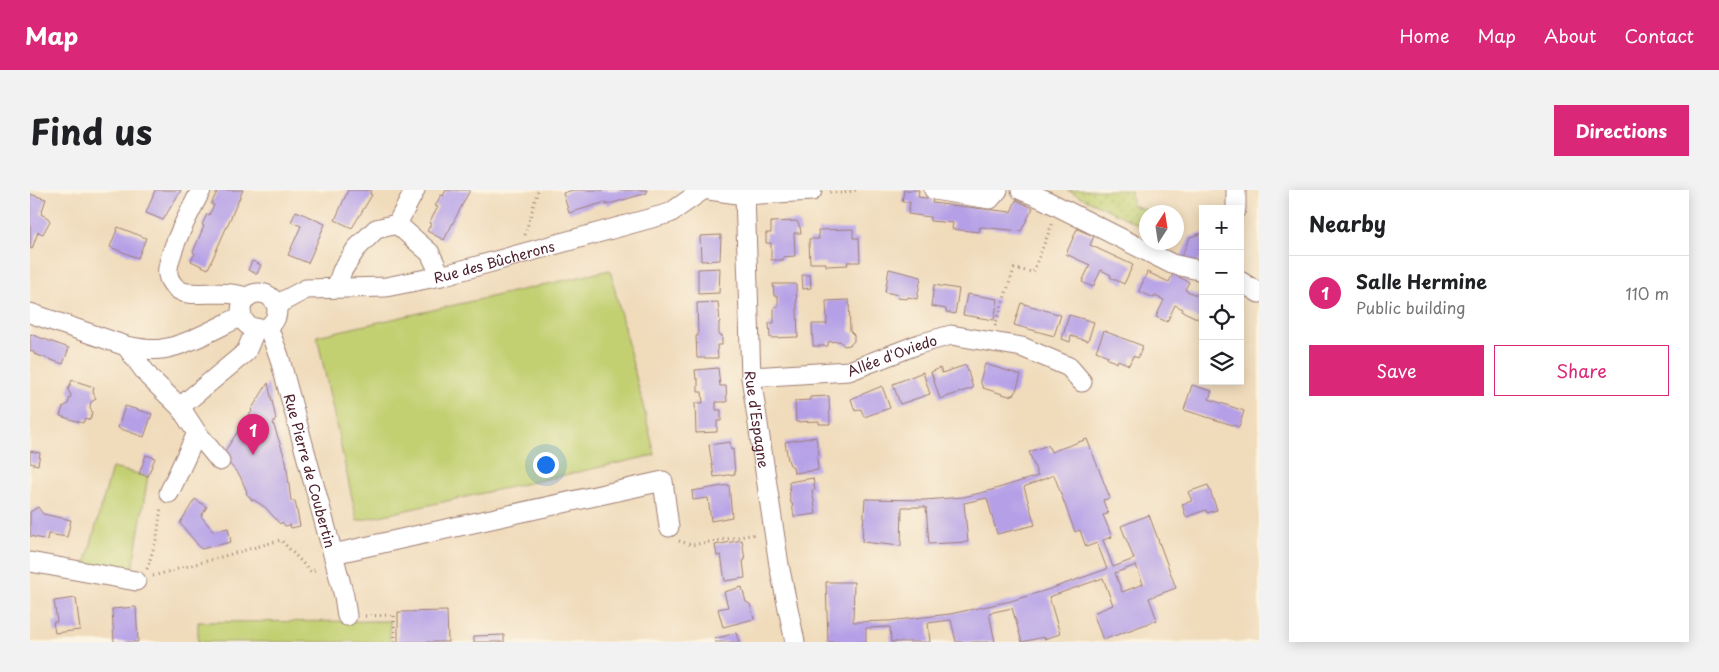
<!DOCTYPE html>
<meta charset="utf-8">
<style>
:root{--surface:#fff;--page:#f2f2f2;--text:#202124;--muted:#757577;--line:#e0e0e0;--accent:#db2777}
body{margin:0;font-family:"Playpen Sans",sans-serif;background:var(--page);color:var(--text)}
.controls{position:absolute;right:15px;top:15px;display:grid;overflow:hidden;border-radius:0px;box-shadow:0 2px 12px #0003}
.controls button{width:45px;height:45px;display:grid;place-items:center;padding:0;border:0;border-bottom:1px solid var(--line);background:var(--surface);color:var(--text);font:25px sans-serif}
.compass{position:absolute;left:1109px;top:15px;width:45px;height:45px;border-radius:50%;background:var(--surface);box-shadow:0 2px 12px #0003;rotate:12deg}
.you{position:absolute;left:515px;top:274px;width:18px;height:18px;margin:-12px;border:4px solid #fff;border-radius:50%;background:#1a73e8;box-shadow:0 0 0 8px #1a73e833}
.badge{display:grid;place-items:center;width:32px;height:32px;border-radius:50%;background:var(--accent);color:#fff;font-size:16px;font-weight:700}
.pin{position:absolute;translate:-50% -41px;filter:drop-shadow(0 1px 2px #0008)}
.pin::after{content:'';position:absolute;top:26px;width:18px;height:15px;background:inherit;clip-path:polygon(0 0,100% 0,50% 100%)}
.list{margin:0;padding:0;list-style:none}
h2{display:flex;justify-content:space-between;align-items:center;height:65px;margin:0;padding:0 20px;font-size:21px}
h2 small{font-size:16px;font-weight:400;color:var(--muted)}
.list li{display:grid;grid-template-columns:32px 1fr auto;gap:15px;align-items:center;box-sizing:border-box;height:75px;padding:0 20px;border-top:1px solid var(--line)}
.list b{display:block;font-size:19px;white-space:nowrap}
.list p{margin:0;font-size:16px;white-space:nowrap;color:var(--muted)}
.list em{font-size:16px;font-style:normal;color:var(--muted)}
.actions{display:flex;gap:10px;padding:15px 20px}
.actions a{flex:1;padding:11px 0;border:1px solid var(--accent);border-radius:0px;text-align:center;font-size:18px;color:var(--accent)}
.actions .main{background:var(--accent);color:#fff}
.icon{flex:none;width:28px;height:28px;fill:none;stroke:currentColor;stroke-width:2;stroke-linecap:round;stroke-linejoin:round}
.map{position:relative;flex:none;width:1229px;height:452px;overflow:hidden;border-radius:0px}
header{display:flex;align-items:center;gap:30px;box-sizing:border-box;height:70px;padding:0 25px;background:var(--accent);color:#fff}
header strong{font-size:24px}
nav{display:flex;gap:28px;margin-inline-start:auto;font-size:18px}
.intro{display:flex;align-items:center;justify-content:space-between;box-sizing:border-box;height:120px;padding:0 30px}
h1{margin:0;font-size:35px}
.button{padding:12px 22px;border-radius:0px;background:var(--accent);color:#fff;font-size:18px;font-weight:700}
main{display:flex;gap:30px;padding:0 30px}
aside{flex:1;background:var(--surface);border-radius:0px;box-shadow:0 2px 12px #0003}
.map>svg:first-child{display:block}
</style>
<header>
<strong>Map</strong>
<nav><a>Home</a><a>Map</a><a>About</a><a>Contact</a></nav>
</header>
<div class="intro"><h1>Find us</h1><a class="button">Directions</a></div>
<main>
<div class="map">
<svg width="1229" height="452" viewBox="0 0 1229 452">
<defs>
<pattern id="grass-dots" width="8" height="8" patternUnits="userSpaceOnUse" patternTransform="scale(1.25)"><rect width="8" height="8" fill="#c2d072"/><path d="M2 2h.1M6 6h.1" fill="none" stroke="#a8b263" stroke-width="1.8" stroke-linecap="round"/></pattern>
</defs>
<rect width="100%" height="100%" fill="#fcf5e5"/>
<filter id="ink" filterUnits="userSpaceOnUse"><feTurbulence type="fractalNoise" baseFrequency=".02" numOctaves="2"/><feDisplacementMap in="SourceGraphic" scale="10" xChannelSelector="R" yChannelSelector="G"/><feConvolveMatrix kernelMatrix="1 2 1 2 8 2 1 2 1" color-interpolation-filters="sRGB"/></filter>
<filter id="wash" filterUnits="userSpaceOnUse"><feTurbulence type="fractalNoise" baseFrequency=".0096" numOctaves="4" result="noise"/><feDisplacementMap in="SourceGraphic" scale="20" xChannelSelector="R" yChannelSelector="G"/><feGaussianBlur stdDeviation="1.12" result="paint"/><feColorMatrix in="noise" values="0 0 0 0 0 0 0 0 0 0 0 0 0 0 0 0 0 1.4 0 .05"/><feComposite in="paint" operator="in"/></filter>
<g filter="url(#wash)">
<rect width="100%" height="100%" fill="#f0dbbb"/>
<path fill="url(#grass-dots)" stroke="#86784e" d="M1037,0H1101L1102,15L1123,22H1116V38Z"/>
<path fill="#c2d072" stroke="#86784e" d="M580,80L625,265L327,331L287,146Z
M82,278L118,286L101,388L54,379Z
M360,431V452H168V432Z"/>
<g id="blocks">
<path fill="#b5a0e7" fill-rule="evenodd" d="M125,0H151L133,30L116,23Z
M188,0H213L178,79L161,71L165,63L163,62L174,36L172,35L177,24L179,25L184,15L181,14Z
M318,0H341L340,4L342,5L322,38L305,30Z
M416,0H440L414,50L397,41L401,34L399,33L408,17L405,16L411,5L413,6Z
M543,0H617V3L576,15V12L539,23L533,3Z
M874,0H889L888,7L903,9L902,13L981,22L986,10L1003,18L991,41L950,37L949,42L922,39L923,33L900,31V27L878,24L880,12H872Z
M0,4L16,9L11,24L18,28L20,31L13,44L8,42L2,59L0,58Z
M266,21L295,34L278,73L258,65L271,36L261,32Z
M767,31L770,37L771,43H764L765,66L753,67V70H741V53H736V43H741V32Z
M88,37L116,48L108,68L80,57Z
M823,39V48H829L830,72H817L818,75L796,76V73H780L779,49H789L788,40Z
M1047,39L1064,46L1060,55L1103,75L1094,94L1080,87L1081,85L1071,80L1063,97L1052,92L1060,75L1036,64Z
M1173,43V63L1166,77L1150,69L1160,47Z
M691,45L690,70L671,71L670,46Z
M222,71L231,75L227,84L218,80Z
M690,78L689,103L668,104V79Z
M859,79L891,87L887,109L878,107L877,109L867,108L868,105L855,102Z
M1117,82L1139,92L1143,84L1159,92L1155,100L1173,108V131L1152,121L1153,119L1145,115L1137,132L1126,127L1134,110L1125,106L1124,108L1109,101Z
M772,85H780L781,98L773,99Z
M743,94H766L768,147L740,148L739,133H744V117L748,116V106H744Z
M904,95L929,99L925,124L916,122V119L901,116Z
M937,104L968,109L964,130L933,125Z
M819,110L820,141L824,145V151L820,155L814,156L810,151L798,152V156H783L782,134H797L796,111Z
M688,112L690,132H689V145H692V155H687L688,168H667L666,146H668L667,113Z
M991,113L1031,125L1024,146L984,135Z
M1039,125L1064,132L1058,151L1041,146L1040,152L1032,149Z
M1074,141L1113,156L1108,168L1103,166L1099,175L1088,170L1086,173L1083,171L1077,169L1078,166L1066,161Z
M0,144L39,158L33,174L4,164V162L0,161Z
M955,174L991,185L985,204L979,206L953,198L950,191Z
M936,175L943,198L910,209L901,182L910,178L912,183Z
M688,178L690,196H696L697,212H686V220H691V231H687V242L666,243L665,213H673L672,202H668V189H666L665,180Z
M893,182L900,204L870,214L863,194Z
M42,190L64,197L63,202L66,209L61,212L60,217L62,222L60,230L55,228L53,233L30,226L33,217L38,214L41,205L38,200Z
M238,193L246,229L243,233L256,271L261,311H265L270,336L261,338L260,335L255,336L252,332L250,334L236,318L224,310L223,311L216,303L217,302L210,286L192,265L222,221L221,220Z
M1162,195L1182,201L1179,209L1214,221L1209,237L1154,220Z
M852,196L860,218L834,227L831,219L825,221L821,209Z
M799,206L800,234H789V231L766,232L765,211L780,210V207Z
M95,216L122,224L114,247L88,238Z
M786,247L789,264L787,267L788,280L764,283L763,277L760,275L758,270L755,252Z
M1057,249L1080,308L1073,310L1078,324L1073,325L1082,347L1073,350L1083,377L1104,369L1091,336L1119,325L1146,398L1119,408L1127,430L1073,450L1063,423L1083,415L1073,388L1019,407L1030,444L1014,449V447L992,452L982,418L959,423L965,452H926L921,430L898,433L900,452H861L860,437L836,438V452H798L796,392H824L823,432L859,431L920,424L981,411L1020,399L1077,379L1067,353L1056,357L1050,340L1045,342L1024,285L994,297L1005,335L967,344L957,308L934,313L938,352L899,354L896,317H872L871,356L832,352L835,309L895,310L933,307L955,302L1008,286L999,262L1018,255L1021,262ZM1106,375L1113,394L1092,402L1085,383Z
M700,252L701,260L703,259L705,284L684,287L679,255Z
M0,261L10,263L8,275L0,273Z
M116,265L125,268L118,286L109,284Z
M783,288L785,300H782L786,324L764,327L762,313H761L760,310L759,292Z
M699,295L702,327L681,331L678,308L663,310L662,301Z
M1178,295L1187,320L1177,323L1176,320L1156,327L1152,314L1162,311L1158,302Z
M165,309L177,317L171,326L183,341L198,338L201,352L171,359L150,333Z
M8,317L13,324L41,330L37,347L18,344L17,350L0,346V322Z
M712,350L715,370L713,371L715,388L695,391L691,365L687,366L685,355Z
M712,397L716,412L720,414L724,429L693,437L688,419L698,417L694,402Z
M46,408L50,440L25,443L23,432H27L24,411Z
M106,417L108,452H84L82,419Z
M417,421L418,452H368V422Z
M706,443L709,452H685L684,449Z
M474,445V452H444V446Z"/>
</g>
</g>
<g filter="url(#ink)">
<use href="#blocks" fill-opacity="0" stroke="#9d7d73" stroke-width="1"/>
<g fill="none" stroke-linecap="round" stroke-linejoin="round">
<defs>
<g id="minor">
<path d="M171,0C160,22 142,54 138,78C136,89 145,101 157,103C178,105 195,100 217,107"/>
<path d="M679,0L715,5L782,1"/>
<path d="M904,0L960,9L968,0"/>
<path d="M991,0L1013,9L1142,74L1173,81"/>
<path d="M1206,0V19"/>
<path id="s1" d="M715,5L721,187L749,375L765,452"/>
<path d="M367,34L400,63L411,86"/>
<path d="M1210,91L1229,103"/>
<path d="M306,98L312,81L326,59L346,39L367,34L385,0"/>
<circle cx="229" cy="121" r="18"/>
<path id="s2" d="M246,115L276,99L356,97L411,86L640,23L673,0"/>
<path d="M0,123L96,156C107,158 121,161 132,159C158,155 188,137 212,126"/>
<path id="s3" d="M238,137L249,166L303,364L314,406L317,426"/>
<path d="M96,156L119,187L150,217L167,243L139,303"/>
<path id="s4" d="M721,187L819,181L889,154L921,145L992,157L1039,177L1052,192"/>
<path d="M150,217L216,162L226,138"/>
<path d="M167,243L190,271"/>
<path d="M303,364L633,291L639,337"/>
<path d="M0,372L106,391"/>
</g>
</defs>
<use href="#minor" stroke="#9d7d73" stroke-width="21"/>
<path stroke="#9d7d73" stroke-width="3" stroke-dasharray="1 4" stroke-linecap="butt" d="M800,2L813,3L826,0
M495,45L508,0
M965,136L984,79L1003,82L1022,34
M649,351L662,355L726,344
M117,379L127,347L131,317
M123,386L251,350L281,382L288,378
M335,426L364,425L365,452"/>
<use href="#minor" stroke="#fff" stroke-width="19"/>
</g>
</g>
<g text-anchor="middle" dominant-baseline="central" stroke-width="4.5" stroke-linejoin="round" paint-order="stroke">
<g font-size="14" fill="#4a1f2b" stroke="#fcf5e5">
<text stroke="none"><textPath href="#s2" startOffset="225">Rue des Bûcherons</textPath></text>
<text stroke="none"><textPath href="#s4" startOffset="144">Allée d'Oviedo</textPath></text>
<text stroke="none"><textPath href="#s1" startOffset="225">Rue d'Espagne</textPath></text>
<text stroke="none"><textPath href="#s3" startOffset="150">Rue Pierre de Coubertin</textPath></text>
</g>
</g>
</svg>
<div class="controls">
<button>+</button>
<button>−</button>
<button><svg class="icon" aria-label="locate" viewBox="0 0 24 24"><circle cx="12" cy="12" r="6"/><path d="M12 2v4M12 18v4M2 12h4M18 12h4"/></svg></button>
<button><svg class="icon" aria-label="layers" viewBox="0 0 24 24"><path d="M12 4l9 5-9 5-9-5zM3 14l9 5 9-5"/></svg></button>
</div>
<svg class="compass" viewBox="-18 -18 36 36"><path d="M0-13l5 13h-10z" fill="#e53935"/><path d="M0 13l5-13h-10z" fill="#757577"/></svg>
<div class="you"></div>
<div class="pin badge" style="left:223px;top:265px">1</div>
</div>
<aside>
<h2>Nearby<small></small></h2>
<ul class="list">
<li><span class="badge">1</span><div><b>Salle Hermine</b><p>Public building</p></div><em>110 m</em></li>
</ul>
<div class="actions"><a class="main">Save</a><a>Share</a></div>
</aside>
</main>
